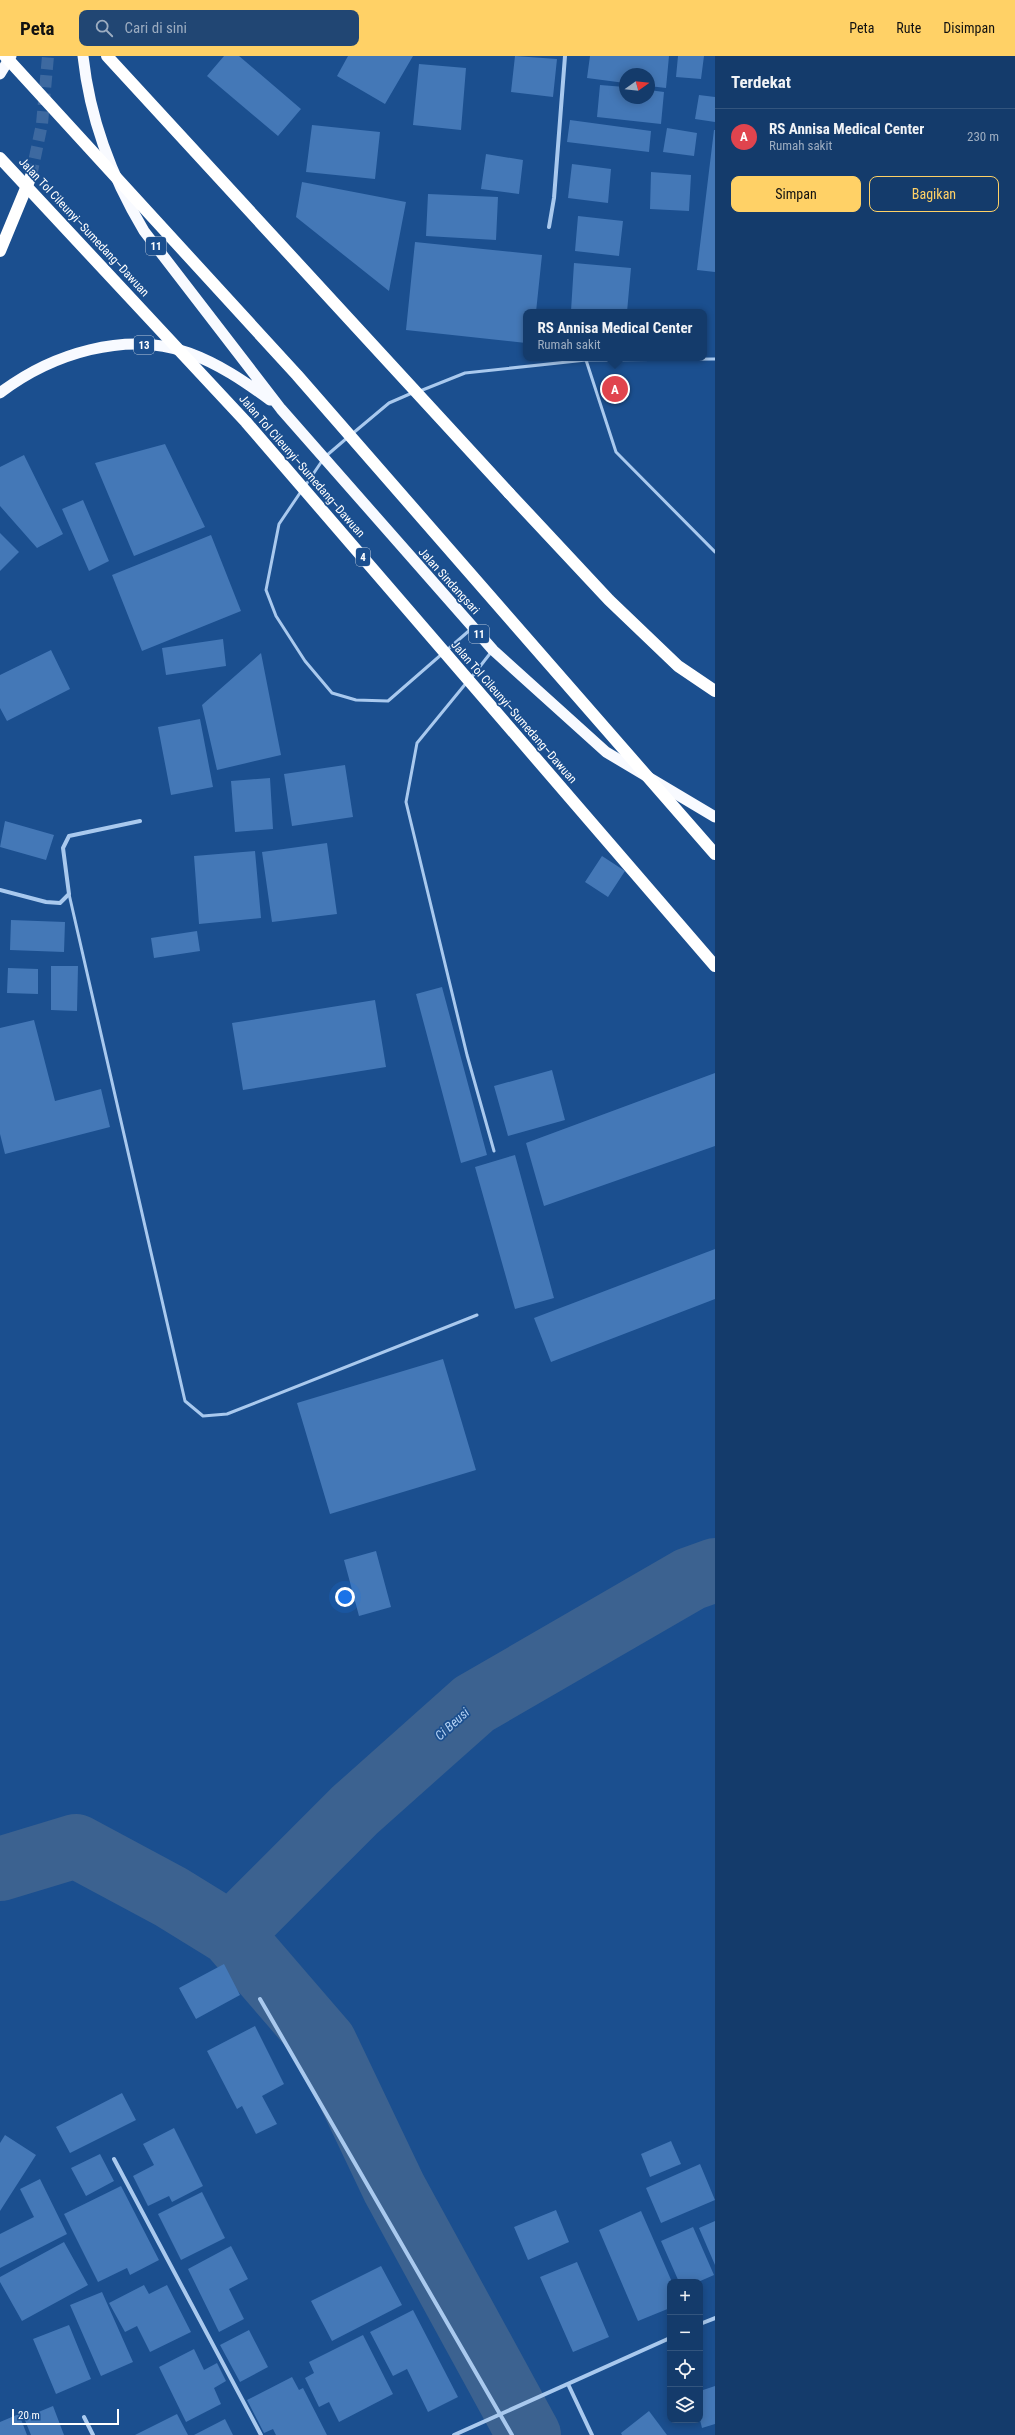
<!DOCTYPE html>
<html lang="id">
<meta charset="utf-8">
<style>
:root{--surface:#143b6b;--page:#214673;--text:#f1f3f6;--muted:#9dadc1;--line:#33557e;--accent:#ffd166}
body{margin:0;font-family:"Roboto Condensed",sans-serif;background:var(--page);color:var(--text)}
.controls{position:absolute;right:12px;bottom:12px;display:grid;overflow:hidden;border-radius:8px;box-shadow:0 2px 10px #0003}
.controls button{width:36px;height:36px;display:grid;place-items:center;padding:0;border:0;border-bottom:1px solid var(--line);background:var(--surface);color:var(--text);font:20px sans-serif}
.compass{position:absolute;left:619px;top:12px;width:36px;height:36px;border-radius:50%;background:var(--surface);box-shadow:0 2px 10px #0003;rotate:75deg}
.scale{position:absolute;left:12px;bottom:10px;width:107px;box-sizing:border-box;padding-left:4px;border:2px solid #fff;border-top:0;font-size:11px;line-height:14px;white-space:nowrap;color:#fff;-webkit-text-stroke:3px #1b4f8f;paint-order:stroke}
.you{position:absolute;left:345px;top:1541px;width:14px;height:14px;margin:-10px;border:3px solid #fff;border-radius:50%;background:#1a73e8;box-shadow:0 0 0 6px #1a73e833}
.badge{display:grid;place-items:center;width:26px;height:26px;border-radius:50%;background:var(--accent);color:#fff;font-size:13px;font-weight:700}
.pin{position:absolute;translate:-50% -50%;border:2px solid #fff;box-shadow:0 1px 4px #0006}
.popup{position:absolute;left:523px;top:253px;width:184px;height:52px;box-sizing:border-box;display:grid;place-content:center;border-radius:8px;background:var(--surface);filter:drop-shadow(0 1px 3px #0005);font-size:13px;white-space:nowrap;color:var(--muted)}
.popup b{font-size:15px;color:var(--text)}
.popup::after{content:'';position:absolute;left:50%;top:100%;margin-left:-8px;border:8px solid transparent;border-top-color:var(--surface)}
.list{margin:0;padding:0;list-style:none}
h2{display:flex;justify-content:space-between;align-items:center;height:52px;margin:0;padding:0 16px;font-size:17px}
h2 small{font-size:13px;font-weight:400;color:var(--muted)}
.list li{display:grid;grid-template-columns:26px 1fr auto;gap:12px;align-items:center;box-sizing:border-box;height:56px;padding:0 16px;border-top:1px solid var(--line)}
.list b{display:block;font-size:15px;white-space:nowrap}
.list p{margin:0;font-size:13px;white-space:nowrap;color:var(--muted)}
.list em{font-size:13px;font-style:normal;color:var(--muted)}
.actions{display:flex;gap:8px;padding:12px 16px}
.actions a{flex:1;padding:9px 0;border:1px solid var(--accent);border-radius:8px;text-align:center;font-size:14px;color:var(--accent)}
.actions .main{background:var(--accent);color:#111}
.icon{flex:none;width:22px;height:22px;fill:none;stroke:currentColor;stroke-width:2;stroke-linecap:round;stroke-linejoin:round}
.map{position:relative;flex:none;width:715px;height:2379px;overflow:hidden}
header{display:flex;align-items:center;gap:24px;box-sizing:border-box;height:56px;padding:0 20px;background:var(--accent);color:#111}
header strong{font-size:19px}
nav{display:flex;gap:22px;margin-inline-start:auto;font-size:14px}
.search{width:280px;height:36px;background:var(--page);display:flex;align-items:center;gap:10px;box-sizing:border-box;padding:0 14px;border-radius:8px;color:var(--muted);font-size:15px}
main{display:flex}
aside{flex:1;background:var(--surface)}
.map>svg:first-child{display:block}
</style>
<header>
<strong>Peta</strong>
<div class="search"><svg class="icon" aria-label="search" viewBox="0 0 24 24"><circle cx="10" cy="10" r="6"/><path d="M15 15l6 6"/></svg>Cari di sini</div>
<nav><a>Peta</a><a>Rute</a><a>Disimpan</a></nav>
</header>
<main>
<div class="map">
<svg width="715" height="2379" viewBox="0 0 715 2379">
<rect width="100%" height="100%" fill="#1b4f8f"/>
<g fill="none" stroke-linecap="round" stroke-linejoin="round">
<path stroke="#3c6290" stroke-width="64" d="M0,1813L76,1790L171,1841L231,1878L325,1987L394,2132L529,2379
M231,1878L355,1754L474,1648L690,1523L715,1514"/>
</g>
<path fill="#4478b7" d="M224,0H239L301,53L278,80L207,20Z
M348,0H413L385,48L337,20Z
M515,0L557,3L553,41L511,36Z
M590,0H669L666,32L649,30V18H625V27L587,22Z
M678,0H704L701,23L676,21Z
M419,8L466,12L461,74L413,69Z
M600,29L625,31V42H649V34L664,36L661,68L597,61Z
M699,39L715,41V66L695,63Z
M570,64L651,75L649,96L567,86Z
M312,69L380,76L375,123L306,116Z
M667,72L697,77L694,100L663,96Z
M714,74H715V216L697,214Z
M486,98L523,104L519,138L481,133Z
M572,108L611,113L608,147L568,142Z
M651,116L691,119L689,155L650,153Z
M302,126L406,146L389,235L296,161Z
M428,138L498,141L496,184L426,180Z
M578,160L623,165L619,200L575,195Z
M415,186L542,199L536,256H526V287L406,274Z
M574,207L631,212L627,256L571,255Z
M165,388L205,471L134,500L95,407Z
M24,399L63,478L37,492L0,450V411Z
M83,444L109,505L89,515L62,453Z
M0,477L19,496L0,515Z
M211,479L241,555L142,595L112,519Z
M223,583L226,610L166,619L162,592Z
M51,594L70,633L7,665L0,652V619Z
M261,597L281,699L217,714L202,649Z
M200,663L213,731L171,739L158,671Z
M345,709L353,761L292,770L284,718Z
M270,722L273,773L235,776L231,725Z
M5,765L54,779L46,804L0,791Z
M327,787L337,858L272,866L262,796Z
M255,795L261,862L199,868L194,800Z
M602,800L625,815L608,841L585,826Z
M11,864L65,866L64,896L10,894Z
M197,875L200,895L154,902L151,882Z
M51,910H78L77,955L51,954Z
M8,912L38,913V938L7,937Z
M442,931L487,1099L461,1107L416,938Z
M375,944L386,1011L243,1034L232,967Z
M34,964L55,1045L101,1033L110,1071L5,1098L0,1078V972Z
M552,1014L565,1064L508,1080L494,1030Z
M715,1017V1090L544,1150L526,1087Z
M515,1099L554,1242L515,1253L475,1111Z
M715,1193V1243L551,1306L534,1262Z
M443,1303L476,1414L330,1458L297,1347Z
M376,1495L391,1551L359,1560L344,1504Z
M224,1908L240,1939L196,1963L179,1932Z
M255,1970L284,2028L262,2040L277,2068L256,2078L242,2050L237,2053L207,1995Z
M122,2037L136,2064L70,2097L56,2071Z
M174,2072L203,2130L172,2146L169,2140L148,2150L133,2120L154,2109L143,2088Z
M5,2079L36,2099L0,2155V2087Z
M671,2085L681,2108L650,2121L641,2098Z
M100,2098L114,2125L86,2140L71,2112Z
M700,2108L715,2144L661,2167L646,2132Z
M40,2123L67,2178L0,2212V2178L34,2161L20,2133Z
M121,2130L159,2204L130,2219L127,2212L98,2226L64,2158Z
M202,2136L225,2182L181,2204L158,2158Z
M556,2154L569,2186L528,2204L514,2171Z
M641,2155L672,2226L670,2252L638,2265L599,2174Z
M715,2165V2209L699,2172Z
M693,2171L714,2219L698,2226H679L661,2185Z
M64,2186L88,2229L22,2265L0,2226V2221Z
M231,2190L248,2223L229,2233L244,2263L219,2276L188,2213Z
M577,2206L609,2281L573,2296L540,2221Z
M381,2210L402,2249L332,2285L311,2245Z
M144,2229L149,2238L167,2229L191,2276L150,2296L137,2270L125,2276L109,2247Z
M102,2236L133,2306L101,2320L70,2249Z
M413,2254L458,2341L428,2356L407,2313L393,2320L370,2276Z
M69,2269L91,2323L56,2338L33,2283Z
M249,2274L268,2311L240,2326L220,2289Z
M363,2279L393,2338L339,2366L329,2346L319,2351L305,2322L314,2317L309,2306Z
M194,2293L204,2314L217,2307L226,2325L214,2332L221,2348L186,2366L159,2311Z
M292,2321L299,2334L303,2332L327,2379H276L273,2373L264,2377L247,2344Z
M715,2330V2368L702,2372L700,2364V2335Z
M53,2350L64,2379H31L24,2362Z
M649,2355L667,2379H622L621,2377Z
M19,2358L27,2379H0V2366Z
M177,2358L188,2379H135Z
M225,2363L233,2379H194Z"/>
<g fill="none" stroke-linecap="round" stroke-linejoin="round">
<path stroke="#3d69a0" stroke-width="12" stroke-dasharray="12 6" stroke-linecap="butt" d="M31,120L42,68L48,0"/>
<path stroke="#a9c9ee" stroke-width="3" d="M715,303L586,304L616,396L715,496
M420,335L465,317L586,304
M352,378L389,347L412,337
M326,400L347,382
M305,430L322,405
M302,434L279,468L266,534L276,560L305,605L332,637L356,644L388,645L442,598
M447,594L471,573
M471,622L492,595
M467,626L417,687L406,746L467,999L494,1095
M69,838L185,1345L203,1360L227,1358L477,1259"/>
<path stroke="#a9c9ee" stroke-width="4" d="M549,171L554,142L565,0
M0,834L46,846L60,847L69,838L63,792L69,780L140,765
M260,1943L512,2379
M114,2103L261,2379
M700,2268L715,2262
M568,2328L592,2379
M84,2361L93,2379
M454,2379L670,2282"/>
<path stroke="#f8faff" stroke-width="11" d="M83,0C90,64 111,120 144,175L281,353L493,594L606,696L715,761
M0,18L11,0
M0,337C51,298 126,274 189,297C219,308 244,325 270,344"/>
<path stroke="#fff" stroke-width="12" d="M0,195L31,120
M509,437L609,544L678,610L715,635"/>
<path stroke="#fff" stroke-width="12" d="M5,0L297,319L715,798
M107,0L509,437
M0,102L246,366L715,910"/>
</g>
<g text-anchor="middle" dominant-baseline="central" stroke-width="3.5" stroke-linejoin="round" paint-order="stroke">
<g fill="#1b4f8f" stroke="#bbcadd" stroke-width="1">
<rect x="146" y="181" width="20" height="18" rx="3"/>
<rect x="134" y="280" width="20" height="18" rx="3"/>
<rect x="356" y="492" width="14" height="18" rx="3"/>
<rect x="469" y="569" width="20" height="18" rx="3"/>
</g>
<g font-size="11" font-weight="bold" fill="#fff">
<text x="156" y="190">11</text>
<text x="144" y="289">13</text>
<text x="363" y="501">4</text>
<text x="479" y="578">11</text>
</g>
<g font-size="12" fill="#fff" stroke="#1b4f8f">
<text transform="translate(84 171) rotate(47)">Jalan Tol Cileunyi–Sumedang–Dawuan</text>
<text transform="translate(302 410) rotate(49)">Jalan Tol Cileunyi–Sumedang–Dawuan</text>
<text transform="translate(449 525) rotate(48)">Jalan Sindangsari</text>
<text transform="translate(514 656) rotate(49)">Jalan Tol Cileunyi–Sumedang–Dawuan</text>
</g>
<g font-size="13" font-style="italic" fill="#b5d3f5" stroke="#1b4f8f">
<text transform="translate(452 1668) rotate(-42)">Ci Beusi</text>
</g>
</g>
</svg>
<div class="controls">
<button>+</button>
<button>−</button>
<button><svg class="icon" aria-label="locate" viewBox="0 0 24 24"><circle cx="12" cy="12" r="6"/><path d="M12 2v4M12 18v4M2 12h4M18 12h4"/></svg></button>
<button><svg class="icon" aria-label="layers" viewBox="0 0 24 24"><path d="M12 4l9 5-9 5-9-5zM3 14l9 5 9-5"/></svg></button>
</div>
<svg class="compass" viewBox="-18 -18 36 36"><path d="M0-13l5 13h-10z" fill="#e53935"/><path d="M0 13l5-13h-10z" fill="#9dadc1"/></svg>
<div class="scale">20 m</div>
<div class="you"></div>
<div class="pin badge" style="left:615px;top:333px;background:#e0444e">A</div>
<div class="popup"><b>RS Annisa Medical Center</b>Rumah sakit</div>
</div>
<aside>
<h2>Terdekat<small></small></h2>
<ul class="list">
<li><span class="badge" style="background:#e0444e">A</span><div><b>RS Annisa Medical Center</b><p>Rumah sakit</p></div><em>230 m</em></li>
</ul>
<div class="actions"><a class="main">Simpan</a><a>Bagikan</a></div>
</aside>
</main>
